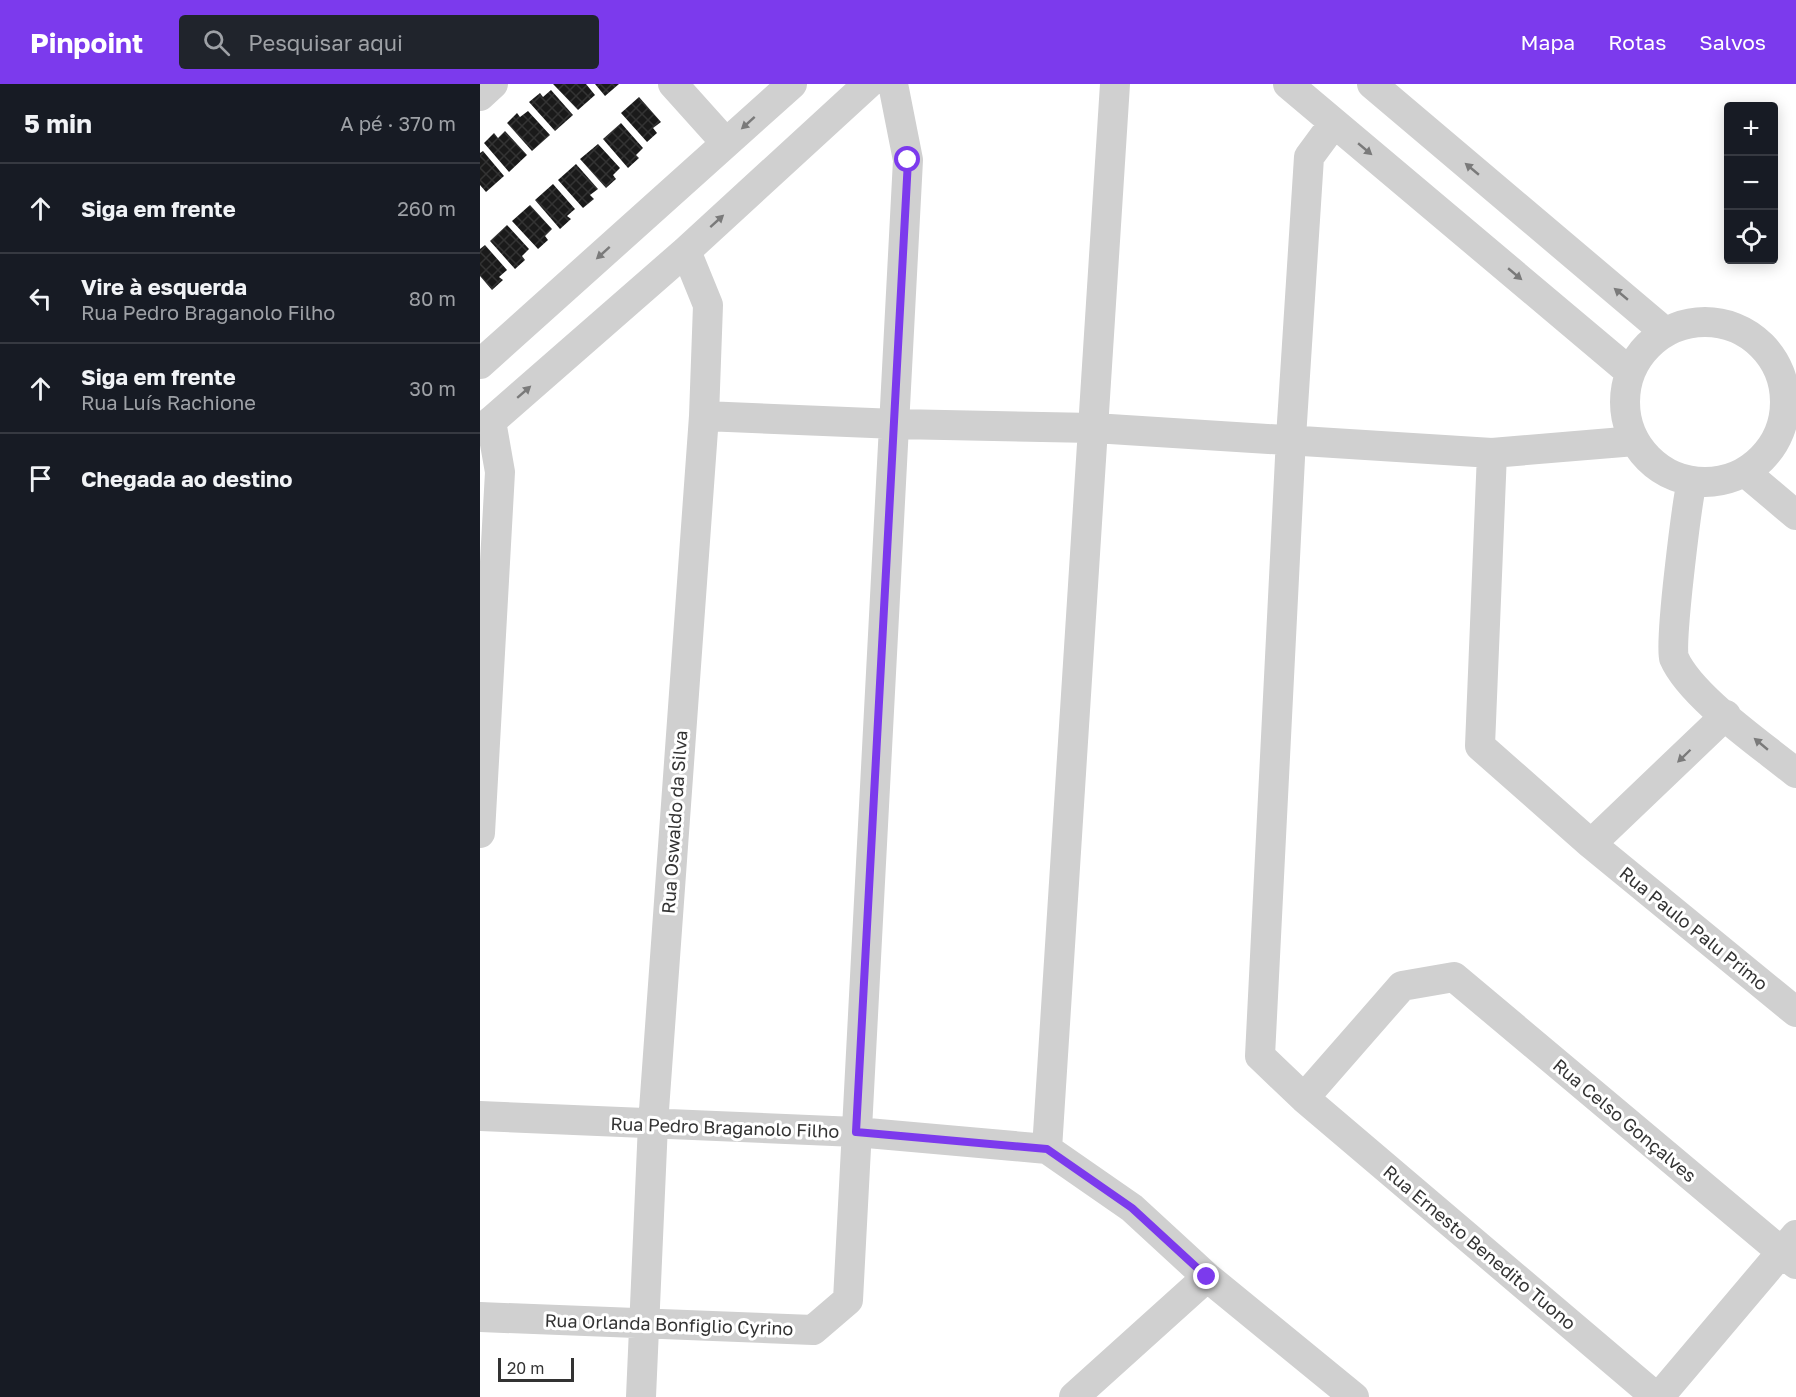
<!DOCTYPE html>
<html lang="pt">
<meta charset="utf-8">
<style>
:root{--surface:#171b24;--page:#20242c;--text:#f1f3f6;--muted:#9ea1a6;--line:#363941;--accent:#7c3aed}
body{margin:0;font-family:"Golos Text",sans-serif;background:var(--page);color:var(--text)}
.controls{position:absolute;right:18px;top:18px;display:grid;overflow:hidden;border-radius:6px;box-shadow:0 3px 15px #0003}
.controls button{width:54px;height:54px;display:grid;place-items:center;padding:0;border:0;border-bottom:2px solid var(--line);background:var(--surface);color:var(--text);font:30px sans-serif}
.scale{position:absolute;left:18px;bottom:15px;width:76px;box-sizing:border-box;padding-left:6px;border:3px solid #333;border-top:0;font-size:16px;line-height:21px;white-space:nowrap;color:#333;-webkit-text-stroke:4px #fff;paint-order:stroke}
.stop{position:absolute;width:18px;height:18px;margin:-14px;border:4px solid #7c3aed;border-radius:50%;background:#fff}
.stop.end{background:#7c3aed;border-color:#fff;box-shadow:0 2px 6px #0008}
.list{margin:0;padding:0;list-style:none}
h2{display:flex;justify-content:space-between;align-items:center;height:78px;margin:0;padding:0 24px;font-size:26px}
h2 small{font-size:20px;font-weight:400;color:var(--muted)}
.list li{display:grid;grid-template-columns:39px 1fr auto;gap:18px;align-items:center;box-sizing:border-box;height:90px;padding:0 24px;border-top:2px solid var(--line)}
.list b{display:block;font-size:22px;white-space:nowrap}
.list p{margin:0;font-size:20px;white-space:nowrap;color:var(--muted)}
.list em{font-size:20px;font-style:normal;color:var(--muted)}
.icon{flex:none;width:33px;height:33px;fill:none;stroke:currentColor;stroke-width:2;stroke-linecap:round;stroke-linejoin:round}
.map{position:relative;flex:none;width:1316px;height:1313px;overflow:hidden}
header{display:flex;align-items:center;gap:36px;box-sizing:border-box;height:84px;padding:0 30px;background:var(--accent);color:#fff}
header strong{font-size:28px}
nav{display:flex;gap:33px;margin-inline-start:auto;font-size:21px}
.search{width:420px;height:54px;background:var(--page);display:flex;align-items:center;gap:15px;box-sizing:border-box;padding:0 21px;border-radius:6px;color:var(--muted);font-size:22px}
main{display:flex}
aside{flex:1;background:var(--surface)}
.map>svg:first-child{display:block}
</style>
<header>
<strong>Pinpoint</strong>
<div class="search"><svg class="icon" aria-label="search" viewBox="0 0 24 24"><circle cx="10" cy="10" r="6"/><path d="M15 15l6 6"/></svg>Pesquisar aqui</div>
<nav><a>Mapa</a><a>Rotas</a><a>Salvos</a></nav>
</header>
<main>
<aside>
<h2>5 min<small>A pé · 370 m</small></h2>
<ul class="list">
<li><svg class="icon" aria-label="ahead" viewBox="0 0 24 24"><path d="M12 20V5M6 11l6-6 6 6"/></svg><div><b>Siga em frente</b></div><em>260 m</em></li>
<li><svg class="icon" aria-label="left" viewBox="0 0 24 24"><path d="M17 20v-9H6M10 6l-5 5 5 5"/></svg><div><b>Vire à esquerda</b><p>Rua Pedro Braganolo Filho</p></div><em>80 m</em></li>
<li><svg class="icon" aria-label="ahead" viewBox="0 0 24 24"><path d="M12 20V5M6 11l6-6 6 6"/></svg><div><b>Siga em frente</b><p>Rua Luís Rachione</p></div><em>30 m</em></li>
<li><svg class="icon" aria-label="arrive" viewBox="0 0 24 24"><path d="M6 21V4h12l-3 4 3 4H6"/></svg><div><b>Chegada ao destino</b></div></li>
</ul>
</aside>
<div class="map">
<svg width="1316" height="1313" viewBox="0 0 1316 1313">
<defs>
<pattern id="building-cross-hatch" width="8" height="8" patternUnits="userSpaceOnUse" patternTransform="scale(1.5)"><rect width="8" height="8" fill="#1a1a1a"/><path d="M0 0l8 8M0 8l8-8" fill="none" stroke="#333"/></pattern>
</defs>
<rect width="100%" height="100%" fill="#fff"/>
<path fill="url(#building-cross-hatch)" d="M73,0H106L115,11L98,26Z
M115,0H139L125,12Z
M71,6L93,31L75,47L49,18L60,9L63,13Z
M159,13L181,38L173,44L177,49L167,58L141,29Z
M48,27L70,51L52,67L27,39L37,29L40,33Z
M141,39L163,64L156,71L159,74L148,84L123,55Z
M25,47L47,71L29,88L4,59L14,49L18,54Z
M118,60L140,84L133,91L136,95L126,104L100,75Z
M3,67L24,92L6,108L0,101V69Z
M96,80L118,105L110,111L114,115L103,124L78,96Z
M73,100L95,125L87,132L91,135L80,145L55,116Z
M50,121L72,145L65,152L68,156L58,165L32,137Z
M27,141L49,165L42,172L45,176L35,185L10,157Z
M5,161L27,186L19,193L23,196L12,206L0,192V165Z"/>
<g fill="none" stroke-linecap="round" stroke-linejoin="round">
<path stroke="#d0d0d0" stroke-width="30" d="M193,0L246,59
M808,0L1150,288
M892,0L1185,248
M0,12L13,0
M854,39L829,73L811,354L780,972L824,1014L1176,1313
M1145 318a80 80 0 1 1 160 0a80 80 0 1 1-160 0Z
M0,280L312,0
M224,332L416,340L614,344L1012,369L1155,357
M0,347L206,167L388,0
M1012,369L1000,662L1111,760L1316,928
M1265,388L1316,431
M1212,397C1207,418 1189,561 1194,574C1211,613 1282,661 1316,689
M0,749L20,388L11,337
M1111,760L1246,631
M824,1014L922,902L974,893L1316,1180
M0,1032L376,1048L567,1065L652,1124L727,1193L874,1313
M567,1065L635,0
M0,1233L333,1246L368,1216L428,76L413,0
M161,1313L173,1040L224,332L228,221L206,167
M594,1313L727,1193
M1179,1313L1316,1151"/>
</g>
<defs><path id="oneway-solid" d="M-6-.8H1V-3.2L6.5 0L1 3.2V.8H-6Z" transform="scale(1.5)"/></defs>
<g fill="#7a7a7a">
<use href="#oneway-solid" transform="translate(268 39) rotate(138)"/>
<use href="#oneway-solid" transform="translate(885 65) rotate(40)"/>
<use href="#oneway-solid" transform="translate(992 85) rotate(-140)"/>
<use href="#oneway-solid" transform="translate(237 137) rotate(-42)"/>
<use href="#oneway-solid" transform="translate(123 169) rotate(138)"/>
<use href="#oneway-solid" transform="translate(1035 190) rotate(40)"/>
<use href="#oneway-solid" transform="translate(1141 210) rotate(-140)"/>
<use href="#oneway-solid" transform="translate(44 308) rotate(-41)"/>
<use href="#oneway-solid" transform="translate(1281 660) rotate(-140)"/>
<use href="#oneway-solid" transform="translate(1204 672) rotate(136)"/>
</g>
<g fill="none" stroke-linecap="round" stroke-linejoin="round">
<path stroke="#7c3aed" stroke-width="8" d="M428,76L376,1048L567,1065L652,1124L727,1193"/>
</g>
<g text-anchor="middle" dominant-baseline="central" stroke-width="6" stroke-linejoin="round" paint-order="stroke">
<g font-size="18" fill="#333" stroke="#fff">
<text transform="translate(194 738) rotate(-86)">Rua Oswaldo da Silva</text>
<text transform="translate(1214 844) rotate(39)">Rua Paulo Palu Primo</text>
<text transform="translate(1145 1036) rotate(40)">Rua Celso Gonçalves</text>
<text transform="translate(245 1043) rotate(2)">Rua Pedro Braganolo Filho</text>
<text transform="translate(1000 1163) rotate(40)">Rua Ernesto Benedito Tuono</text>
<text transform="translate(189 1240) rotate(2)">Rua Orlanda Bonfiglio Cyrino</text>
</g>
</g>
</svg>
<div class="controls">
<button>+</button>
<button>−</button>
<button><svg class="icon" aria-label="locate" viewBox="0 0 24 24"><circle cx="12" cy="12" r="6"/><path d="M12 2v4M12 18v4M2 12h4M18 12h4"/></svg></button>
</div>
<div class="scale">20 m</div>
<div class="stop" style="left:428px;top:76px"></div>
<div class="stop end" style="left:727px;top:1193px"></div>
</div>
</main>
